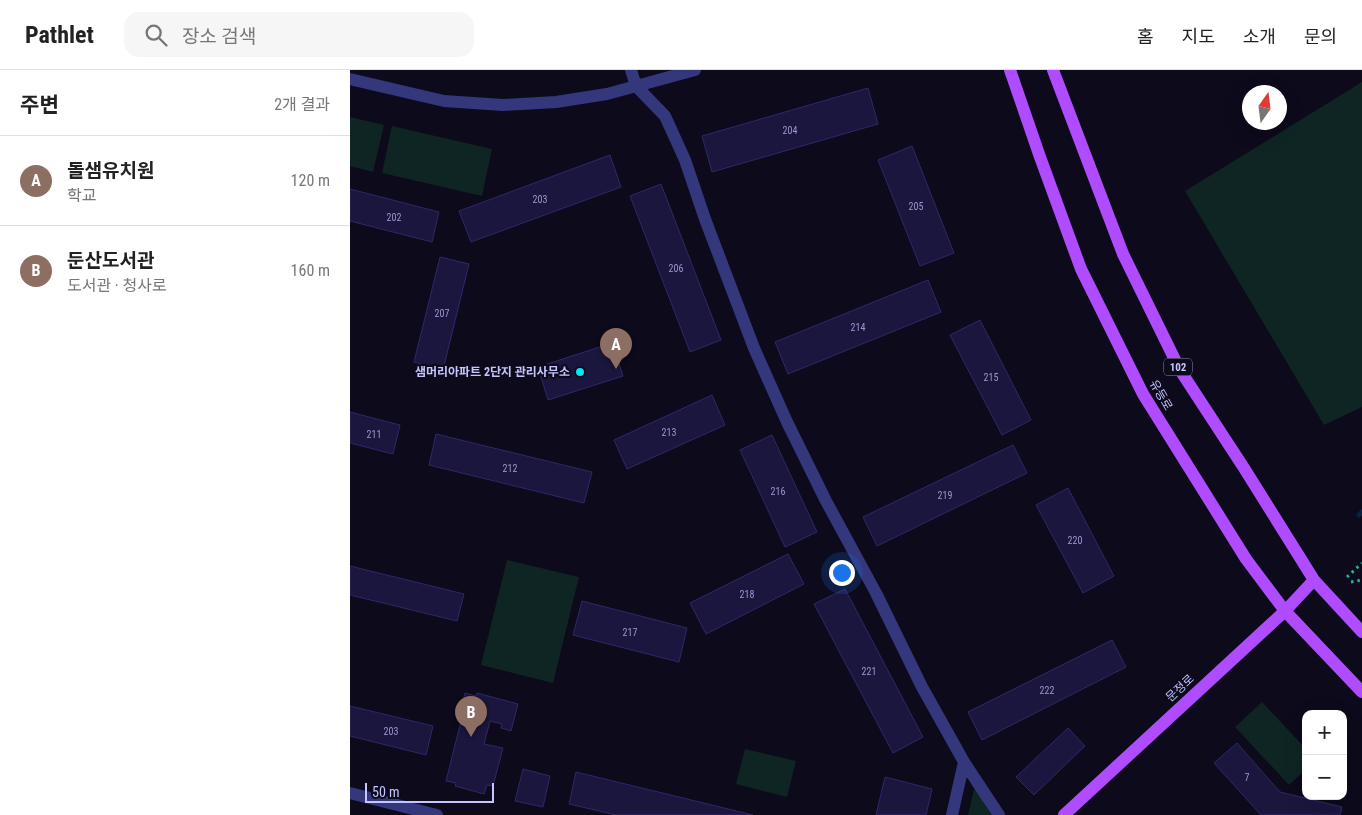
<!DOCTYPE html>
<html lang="ko">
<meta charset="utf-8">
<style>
:root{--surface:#fff;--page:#f6f6f6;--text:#222;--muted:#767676;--line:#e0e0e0;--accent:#2563eb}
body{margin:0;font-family:"Roboto Condensed","Noto Sans KR",sans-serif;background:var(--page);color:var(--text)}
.controls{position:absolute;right:15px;bottom:15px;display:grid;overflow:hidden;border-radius:10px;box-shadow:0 5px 20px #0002}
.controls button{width:45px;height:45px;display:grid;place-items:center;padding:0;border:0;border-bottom:1px solid var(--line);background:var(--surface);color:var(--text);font:25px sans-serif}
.compass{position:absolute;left:892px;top:15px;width:45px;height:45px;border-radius:50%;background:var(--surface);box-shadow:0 5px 20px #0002;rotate:14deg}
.scale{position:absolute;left:15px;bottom:12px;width:129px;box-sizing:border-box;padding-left:5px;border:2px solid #c7c5ff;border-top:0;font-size:14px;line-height:18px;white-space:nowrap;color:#c7c5ff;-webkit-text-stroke:4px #0c0a1b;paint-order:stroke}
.you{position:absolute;left:491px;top:502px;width:18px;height:18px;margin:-12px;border:4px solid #fff;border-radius:50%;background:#1a73e8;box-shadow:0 0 0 8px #1a73e833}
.badge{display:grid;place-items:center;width:32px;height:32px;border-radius:50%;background:var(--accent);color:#fff;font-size:16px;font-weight:700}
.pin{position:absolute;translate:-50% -41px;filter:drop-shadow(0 1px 2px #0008)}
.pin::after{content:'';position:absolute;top:26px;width:18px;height:15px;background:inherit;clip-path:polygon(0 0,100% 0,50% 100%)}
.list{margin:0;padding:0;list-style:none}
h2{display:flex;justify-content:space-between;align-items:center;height:65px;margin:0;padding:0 20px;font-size:21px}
h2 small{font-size:16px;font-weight:400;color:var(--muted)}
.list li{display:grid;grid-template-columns:32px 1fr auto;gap:15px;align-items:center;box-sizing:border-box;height:90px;padding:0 20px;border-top:1px solid var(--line)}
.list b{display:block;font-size:19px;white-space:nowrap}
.list p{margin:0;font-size:16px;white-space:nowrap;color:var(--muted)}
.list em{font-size:16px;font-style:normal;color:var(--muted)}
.icon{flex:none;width:28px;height:28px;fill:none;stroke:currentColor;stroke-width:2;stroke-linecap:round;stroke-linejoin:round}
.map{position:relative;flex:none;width:1012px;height:745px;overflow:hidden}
header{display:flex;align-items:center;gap:30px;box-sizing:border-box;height:70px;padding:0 25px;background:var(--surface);border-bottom:1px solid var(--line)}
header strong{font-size:24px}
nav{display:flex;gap:28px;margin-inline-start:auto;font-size:18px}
.search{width:350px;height:45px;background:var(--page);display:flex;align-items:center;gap:12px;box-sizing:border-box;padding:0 18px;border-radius:15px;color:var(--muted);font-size:19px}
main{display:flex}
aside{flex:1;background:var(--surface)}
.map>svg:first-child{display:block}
</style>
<header>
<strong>Pathlet</strong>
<div class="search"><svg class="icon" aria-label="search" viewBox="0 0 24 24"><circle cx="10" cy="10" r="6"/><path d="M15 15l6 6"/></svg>장소 검색</div>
<nav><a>홈</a><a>지도</a><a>소개</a><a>문의</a></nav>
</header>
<main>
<aside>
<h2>주변<small>2개 결과</small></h2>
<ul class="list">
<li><span class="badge" style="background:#8d6e63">A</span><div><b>돌샘유치원</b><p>학교</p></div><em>120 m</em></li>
<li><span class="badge" style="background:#8d6e63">B</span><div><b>둔산도서관</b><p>도서관 · 청사로</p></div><em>160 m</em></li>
</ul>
</aside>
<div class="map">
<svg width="1012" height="745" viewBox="0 0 1012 745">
<rect width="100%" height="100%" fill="#0c0a1b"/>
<path fill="#0e2523" d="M1012,12V337L974,355L835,121Z
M0,47L34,55L23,102L0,96Z
M42,56L142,79L132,126L32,103Z
M157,490L229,507L203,613L131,595Z
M912,632L956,679V699L939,715L885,657Z
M395,679L446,691L437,727L386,714Z
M624,719H627L641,745H618Z"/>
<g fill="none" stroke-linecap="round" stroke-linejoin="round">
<path stroke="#0a223f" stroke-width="5" d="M1009,445L1012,442"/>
</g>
<path fill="#1b163d" stroke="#302869" d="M518,18L528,54L362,102L352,66Z
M562,76L604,183L570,196L528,90Z
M260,85L271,117L121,172L109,141Z
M311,114L371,270L340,282L280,126Z
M0,119L89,142L82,172L0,151Z
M90,187L119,194L93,300L64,292Z
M578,210L591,242L438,304L425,272Z
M630,250L681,350L652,365L600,265Z
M262,273L273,306L198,330L188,297Z
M362,325L375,355L277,399L264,370Z
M0,342L50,355L43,384L0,373Z
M86,364L242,402L234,433L79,395Z
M422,365L467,462L435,477L390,380Z
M663,375L677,403L527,476L513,447Z
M718,418L764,506L733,523L686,435Z
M438,484L454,514L356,564L340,533Z
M0,496L114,524L107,551L0,525Z
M495,519L573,667L543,683L464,534Z
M232,531L337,558L329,592L223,565Z
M762,570L776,597L632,670L618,642Z
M115,623L126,626L127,623L168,634L161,661L151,658L152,654L140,651L134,674L153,678L143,716L137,715L134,724L105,716L106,713L96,711L112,647L109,646Z
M0,636L83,656L76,685L0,666Z
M718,658L735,676L684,725L666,707Z
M887,673L930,722L992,737L990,745H911L864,693Z
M173,699L200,706L193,737L165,731Z
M226,702L403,745H266L219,734Z
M535,707L582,719L576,745H526Z"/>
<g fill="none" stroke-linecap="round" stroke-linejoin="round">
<path stroke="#2aae9d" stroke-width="3" stroke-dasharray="2.5 4" stroke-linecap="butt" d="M997,507L1012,493
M1001,512L1012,510"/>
<path stroke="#34377b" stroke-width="12" d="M281,0L286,16L315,46L335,90L355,149L404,278L437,352L476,431L526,523L572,617L614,692L649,745
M0,9L94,31L153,35L206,32L257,24L345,0
M0,723L87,745
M602,745L614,692"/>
<path stroke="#b04cff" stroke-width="12" d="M660,0L690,87L731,199L793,324L896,489L935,541L1012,622
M703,0L773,184L830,300L894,398L964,510L1012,562
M714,745L935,541L964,510"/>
</g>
<circle fill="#00e8f0" stroke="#0c0a1b" stroke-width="2" cx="230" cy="302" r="5"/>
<g text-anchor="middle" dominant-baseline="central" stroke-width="4.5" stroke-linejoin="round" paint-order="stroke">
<g font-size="10" fill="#9c99ce">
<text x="440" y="60">204</text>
<text x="190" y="129">203</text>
<text x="566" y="136">205</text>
<text x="44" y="147">202</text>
<text x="326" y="198">206</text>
<text x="92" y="243">207</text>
<text x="508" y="257">214</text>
<text x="641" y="307">215</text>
<text x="319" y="362">213</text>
<text x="24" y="364">211</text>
<text x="160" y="398">212</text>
<text x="428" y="421">216</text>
<text x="595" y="425">219</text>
<text x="725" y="470">220</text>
<text x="397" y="524">218</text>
<text x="280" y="562">217</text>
<text x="519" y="601">221</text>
<text x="697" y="620">222</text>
<text x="41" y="661">203</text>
<text x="897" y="707">7</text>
</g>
<rect fill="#0c0a1b" stroke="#8f8dbb" stroke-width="1" x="814" y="288.5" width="28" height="17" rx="4"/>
<g font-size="11" font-weight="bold" fill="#c7c5ff">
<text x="828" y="297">102</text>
</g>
<g font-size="12" font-weight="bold" fill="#c7c5ff" stroke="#0c0a1b" text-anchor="end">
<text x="220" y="302">샘머리아파트 2단지 관리사무소</text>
</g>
<g font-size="12" fill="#c7c5ff" stroke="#0c0a1b">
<text transform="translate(811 325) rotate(60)">유등로</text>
<text transform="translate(830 618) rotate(-43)">문정로</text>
</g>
</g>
</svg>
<div class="controls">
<button>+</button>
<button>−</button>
</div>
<svg class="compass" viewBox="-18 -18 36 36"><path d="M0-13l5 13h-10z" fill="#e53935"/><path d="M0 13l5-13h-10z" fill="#767676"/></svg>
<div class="scale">50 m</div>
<div class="you"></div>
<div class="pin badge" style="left:266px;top:299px;background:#8d6e63">A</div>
<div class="pin badge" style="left:121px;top:667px;background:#8d6e63">B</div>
</div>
</main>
